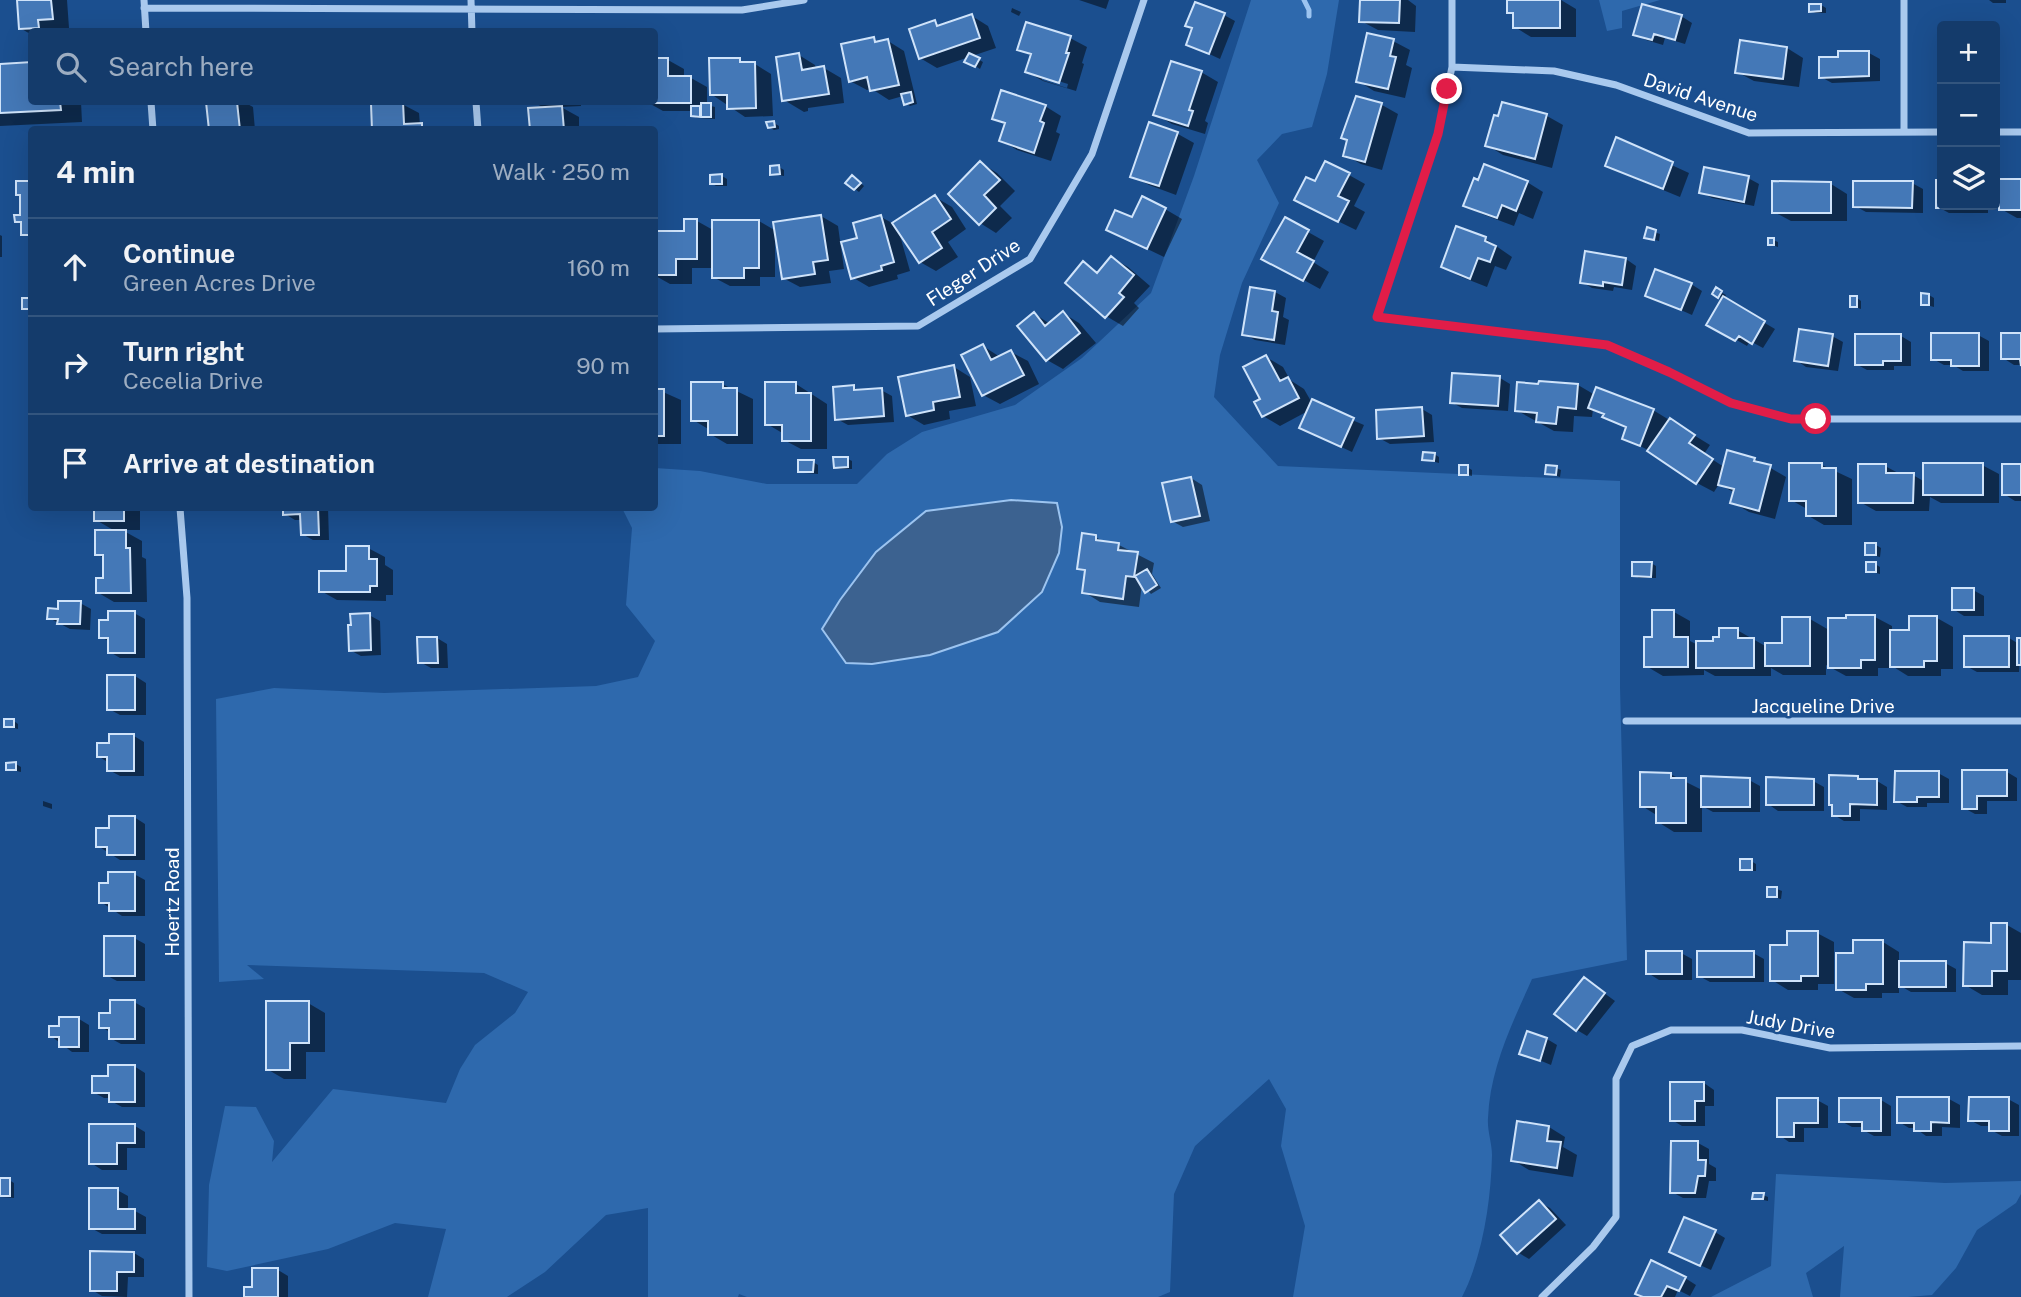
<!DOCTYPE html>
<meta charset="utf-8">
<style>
:root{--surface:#143b6b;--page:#214673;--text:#f1f3f6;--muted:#9dadc1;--line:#33557e}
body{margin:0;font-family:"Public Sans",sans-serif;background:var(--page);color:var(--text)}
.controls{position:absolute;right:21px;top:21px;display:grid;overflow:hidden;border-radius:7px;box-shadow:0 7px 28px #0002}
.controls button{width:63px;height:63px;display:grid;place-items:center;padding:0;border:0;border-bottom:2px solid var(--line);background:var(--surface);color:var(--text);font:35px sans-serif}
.stop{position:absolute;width:21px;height:21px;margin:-16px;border:5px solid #e11d48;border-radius:50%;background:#fff}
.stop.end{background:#e11d48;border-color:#fff;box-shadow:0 2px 7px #0008}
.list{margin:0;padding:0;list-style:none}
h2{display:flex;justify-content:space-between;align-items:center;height:91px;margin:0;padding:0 28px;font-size:30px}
h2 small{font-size:23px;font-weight:400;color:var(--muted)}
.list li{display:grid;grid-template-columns:46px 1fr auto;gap:21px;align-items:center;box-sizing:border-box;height:98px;padding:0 28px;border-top:2px solid var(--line)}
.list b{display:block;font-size:26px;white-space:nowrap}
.list p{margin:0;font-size:23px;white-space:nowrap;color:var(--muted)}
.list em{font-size:23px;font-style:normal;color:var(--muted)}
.icon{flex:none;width:38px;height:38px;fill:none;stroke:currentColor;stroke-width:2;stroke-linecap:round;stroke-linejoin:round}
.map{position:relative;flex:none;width:2021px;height:1297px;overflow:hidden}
.search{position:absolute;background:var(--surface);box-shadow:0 7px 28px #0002;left:28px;top:28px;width:630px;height:77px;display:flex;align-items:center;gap:18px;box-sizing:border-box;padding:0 24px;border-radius:7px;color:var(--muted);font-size:26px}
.panel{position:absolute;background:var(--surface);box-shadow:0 7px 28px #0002;left:28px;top:126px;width:630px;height:385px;border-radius:7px}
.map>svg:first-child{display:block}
</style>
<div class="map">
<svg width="2021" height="1297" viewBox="0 0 2021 1297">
<rect width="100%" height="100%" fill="#1b4f8f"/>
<path fill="#2e69ad" d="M1251,0H1339L1327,74L1312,127L1282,134L1257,160L1279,203L1242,283L1220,355L1214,397L1278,466L1620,481V687L1627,960L1532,979C1512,1024 1490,1068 1488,1118C1487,1130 1492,1143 1492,1155C1491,1200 1483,1256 1462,1297H1293L1305,1226L1281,1146L1286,1109L1269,1079L1195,1146L1174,1194L1170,1292L1158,1297H747L739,1294L738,1297H648V1208L606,1215L545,1272L507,1297H428L446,1229L395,1223L328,1249L227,1271L207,1267L209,1185L225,1106L256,1107L274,1141L272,1162L333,1089L446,1103L460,1069L475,1045L515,1013L528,992L484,973L247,965L264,979L219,982L216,699L274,688L384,693L596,686L638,677L655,641L626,605L632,528L622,508H654L655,468L700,471L767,484H857L887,454L922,432L1015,405L1082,358L1151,293L1194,176Z
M1599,0H1660L1622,11V28L1607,31Z
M1776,1174L1945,1183L2021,1181V1194L2016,1203L1977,1230L1956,1268L1932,1295L1908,1297H1840L1844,1246L1806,1273L1813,1297H1711L1771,1266Z"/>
<path fill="#3c6290" stroke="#9cc4f0" stroke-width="2" d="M1011,500L1057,503L1062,527L1059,553L1042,592L998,632L930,655L872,664L846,663L822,629L840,600L876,552L926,511Z"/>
<path fill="#0007" fill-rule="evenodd" d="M19,0H67L69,28L55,29V32H32V35L20,28Z
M1079,0H1109L1106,9Z
M1362,0H1408L1416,6L1415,32L1378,30L1361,21Z
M1509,0H1561L1576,9V37H1531L1515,27V15L1509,12Z
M1989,0H2006V3H1993Z
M1821,5L1826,8V13H1816L1811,11V6Z
M1012,8L1021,12L1019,16L1011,12Z
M1224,15L1235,21L1220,59L1188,44Z
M972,16L988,26L996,48L972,56L983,62L980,69L967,61L969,57L937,68L920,58L934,22L942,26Z
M1681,16L1692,23L1685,44L1665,38L1663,45L1646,40L1635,34Z
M1070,38L1087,47L1082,63L1084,64L1076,91L1043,81L1027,72L1032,56L1019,49ZM1042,76L1068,84L1067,88L1042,80Z
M874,39L880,43L888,41L904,51L917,104L910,106L905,103L903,96L889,100L872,89L867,90L850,81Z
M1393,41L1410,50L1406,65L1412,68L1405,98L1374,91L1358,81Z
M1787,48L1803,58L1799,87L1754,81L1737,72Z
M1869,53L1880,59V81L1832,83L1821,77L1840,59Z
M799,55L815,65L816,69L824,68L841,78L844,103L808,108V111L804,112L784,100Z
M668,60L684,69V78H691L707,87V105L715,107V119L697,118L693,115V111H663L647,102H654Z
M739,60L747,64H755L771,74L773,116L745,117L711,94Z
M0,66L32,102H81L82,122L0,126Z
M1201,72L1218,82L1205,121L1208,123L1205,134L1172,124L1155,114Z
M208,102H244L253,107L255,130H210Z
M533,102H581V106L561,107L579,117V130H532L546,109Z
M402,104L419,113L420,125L430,130H374Z
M1503,104L1547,116L1563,125L1552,168L1503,155L1487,145Z
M1382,105L1398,114L1382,170L1361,164L1345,155Z
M1045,106L1061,116L1056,132L1060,134L1051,161L1017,150L1001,140L1006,125L994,118Z
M774,123L779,126V129L774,130L769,127Z
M1150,124L1178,134L1194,143L1176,195L1149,185L1132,176Z
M1617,140L1689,173L1680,197L1624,174L1607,165Z
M981,163L997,173L1015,191L1000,206L1012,218L996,233L980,223Z
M779,167L784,170V176L772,174Z
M1349,175L1365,184L1354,206L1365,212L1356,230L1313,209L1316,184Z
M722,176L727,179V186H716L711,183Z
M1748,178L1759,184L1754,206L1712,198L1701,192Z
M857,180L864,186L859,192L855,189Z
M1938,181L1942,182V205H1988V213H1949L1938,207Z
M1479,182H1527L1543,192L1533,219L1519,213L1514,226L1482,214L1465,205Z
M2021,182V218H2017L2001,209Z
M1912,183L1923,189V213L1866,212L1855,206Z
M1831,184L1847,194V221H1791L1774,212Z
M935,197L952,207L966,229L948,242L958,257L936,271L920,262L899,232L910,271L897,275L898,279L869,287L852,277L859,239L881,217L894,224Z
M1165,209L1182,219L1164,257L1108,230Z
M821,216L838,226L844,269L829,271L831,283L800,287L783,278L778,240H775V277H760V286H730L713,277V268H692V284H670L654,275L697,221L713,230L759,221L776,231Z
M1285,219L1324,241L1313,262L1329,272L1320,289L1264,258Z
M1648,230L1660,234L1659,241L1646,237Z
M0,235L2,236V257H0Z
M1486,239L1512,257L1506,270L1495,266L1487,287L1459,276L1443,266Z
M1773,240L1778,242V247L1769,244Z
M1112,258L1128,267L1150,286L1134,303L1139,308L1123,326L1106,316L1067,282L1084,264L1099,273Z
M1626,259L1636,266L1632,290L1614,287L1613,291L1592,288L1582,282Z
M1691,284L1702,291L1692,315L1647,295Z
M1251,289L1275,292L1286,298L1283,317L1289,320L1285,345L1255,340L1244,334Z
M1717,290L1726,295L1724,299L1775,329L1763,348L1750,341L1747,346L1709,324L1723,299L1715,294Z
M1929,295L1934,298V307L1923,304Z
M1857,298L1861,301V309L1852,306Z
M1063,313L1079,323L1096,343L1063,369L1047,360L1035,314L1050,324Z
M2021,334V365H2014L2003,358Z
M1978,335L1989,341V371H1963L1953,365H1944L1933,359Z
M1832,336L1843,342L1838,371L1806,367L1796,360Z
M1901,336L1911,342V366H1894V370H1867L1856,364Z
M983,346L1000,357L1011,352L1028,361L1039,384L1000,404L983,395Z
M1266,357L1283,367L1290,380L1304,389L1312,403L1364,425L1352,452L1311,433L1308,411L1280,426L1263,416Z
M954,367L970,377L976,406L949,411L950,419L924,425L907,415Z
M1500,378L1510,384L1508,411L1462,408L1451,402Z
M722,384L753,399V444H727L710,434V430L693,420Z
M796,384L827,404V449H801L784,440V434L767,424Z
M1578,385L1595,395L1653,410L1710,445L1704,454L1724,467L1728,452L1755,459L1786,477L1775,519L1749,512L1732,502L1735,493L1719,484L1714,492L1697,483L1650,451L1624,438L1628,429L1593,409L1592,417L1574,416L1573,432L1554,431L1516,410Z
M853,387L861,392L881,390L892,396L894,422L848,425L837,419Z
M654,388L681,400V444H654Z
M1422,409L1432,415L1434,442L1390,444L1379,438Z
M1434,454L1439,457V463L1424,459Z
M848,459L852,461V469H840L835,467Z
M813,462L818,465V474L804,473L800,471Z
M1822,465L1852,479V525H1824L1807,515V509L1791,500Z
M1982,465L1999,474V503H1941L1930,497L1929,511H1876L1860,502L1885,466L1902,475H1913L1925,482Z
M2021,465V501H2015L2004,494Z
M1467,467L1472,470V476L1461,474Z
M1556,468L1561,470L1560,477L1547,473Z
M1191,478L1202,485L1210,521L1183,527L1172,521Z
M96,508H140V530H122L142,541V557L146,559L147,602H114L97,592L105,579V559L97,554L115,531L96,520Z
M284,508H328L329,540H313L302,534V520H295L285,514Z
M1096,537L1105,543L1119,545L1154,563L1152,574L1161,588L1151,594L1142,584L1139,607L1100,602L1084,592L1086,572L1079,568Z
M1876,545L1881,548L1880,557L1867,554Z
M368,548L385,557V565L393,570V595H386V601L337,600L321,591L348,573Z
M1651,563L1656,566V578H1639L1634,575Z
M1875,564L1880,567V574L1868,571Z
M1973,590L1984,596V616H1964L1953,609Z
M80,603L91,609L90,630L70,629L49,618L60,610Z
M1674,612L1690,621V641L1698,645L1715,643L1737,630L1767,647L1783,644L1810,619L1829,630L1875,617L1892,626V631H1910L1937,618L1953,627V669H1941V676H1908L1892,666V668H1878V676H1846L1826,665V675H1783L1771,668V676H1715L1704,670V675L1663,676L1646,666L1654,639Z
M134,613L145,619V658H120L110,652V642L101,637Z
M369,615L380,621L381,655L361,656L350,650Z
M437,638L447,644L448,668H431L420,662Z
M2009,638L2019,644L2021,640L2019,672H1977L1966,666Z
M135,676L146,683V715H120L109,709Z
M14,721L18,724V729L6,726Z
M134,736L144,742V776H120L109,770V763L98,756L111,744Z
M16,764L21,767V772L8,769Z
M1964,772H2007L2017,778V801H1987V814H1975L1964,808Z
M1938,773L1949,779V803H1927V807H1907L1896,801Z
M1670,774L1702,790L1749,780L1760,786V812H1713L1702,806V832H1674L1658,822V816L1642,806Z
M1857,777L1863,781H1877L1887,787V810L1860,809V821H1844L1834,815Z
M1813,781L1824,787V811H1778L1768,804Z
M43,801L52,804V809L43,806Z
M134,817L145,824V860H120L98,846L110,830Z
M1751,861L1756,864V871H1746L1741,869Z
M134,874L145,880V916H122L101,902Z
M1777,889L1782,891L1781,899L1769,896Z
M2007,925L2021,933V980H2008V995H1982L1965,985Z
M1817,933L1834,942V984H1818V990H1788L1772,980L1789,947Z
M134,938L145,944V981H117L106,975Z
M1883,942L1899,952V963H1945L1956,969V992H1911L1899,985V993H1882V998H1854L1838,989L1855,955Z
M1681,953L1692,959V980H1659L1648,973Z
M1753,953L1764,959V982H1710L1699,976Z
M1585,979L1615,1001L1587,1036L1577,1030Z
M134,1002L145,1008V1044H121L110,1038V1032L101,1027Z
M308,1003L325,1013V1052H306V1079H284L267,1069Z
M79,1019L89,1025V1052H72L51,1036Z
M1547,1039L1557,1045L1551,1065L1522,1053Z
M134,1066L145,1073V1107H122L111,1101V1098H104L93,1092L110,1078Z
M1704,1083L1714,1090V1106H1705V1126H1682L1672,1120Z
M1899,1099H1949L1960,1105V1128L1942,1127V1136H1926L1915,1128H1909L1899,1122Z
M2008,1099L2019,1105V1136H2002L1991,1130V1126H1981L1970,1120Z
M1817,1100L1828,1106V1128H1804V1142H1789L1779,1135Z
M1881,1100L1891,1106V1136H1874L1863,1130V1127H1852L1841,1121Z
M135,1126L145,1132V1148H127V1170H102L91,1163Z
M1549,1127L1565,1137L1563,1147L1577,1155L1573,1177L1529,1170L1513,1160Z
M1698,1143L1709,1149V1164L1716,1168V1181H1709L1706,1198H1683L1672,1192Z
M0,1180H9L14,1183V1198L0,1197Z
M117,1190L128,1196V1211H135L146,1217V1234H102L91,1228Z
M1763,1195L1768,1197V1201L1754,1198Z
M1539,1202L1550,1208L1566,1225L1529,1259L1519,1253L1503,1236Z
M1715,1232L1725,1238L1711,1270L1671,1252Z
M134,1253L144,1259V1277H128L127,1297L102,1296L92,1290Z
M278,1270L288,1276V1297H246Z
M1685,1278L1696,1285L1690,1296L1678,1290L1675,1297H1645L1638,1293Z"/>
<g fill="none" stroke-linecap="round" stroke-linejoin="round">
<path stroke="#9cc4f0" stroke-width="5" d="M1304,0L1309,10V16"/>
</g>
<path fill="#4478b7" stroke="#cfe3fa" stroke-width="2" d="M17,0H51L53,19L38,20L39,28L19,29Z
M1360,0H1400L1399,23L1359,22Z
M1507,0H1560V28H1513V13H1507Z
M1195,2L1225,13L1209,54L1186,45L1192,28L1185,26Z
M1642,4L1682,15L1675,40L1654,34L1652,40L1633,35Z
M1809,4H1821V11L1809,12Z
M972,14L980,38L919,59L909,29L935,20L937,26Z
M1026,22L1071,36L1066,53H1069L1059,83L1025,72L1031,54L1017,50Z
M1367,33L1394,39L1390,56L1396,57L1388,89L1356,82Z
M874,37L875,42L888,39L899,85L870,91L867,77L849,82L841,44Z
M1740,40L1787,47L1783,79L1735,73Z
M1838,51H1869V76L1819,78V57H1838Z
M799,53L802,70L824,66L829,94L782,101L776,57Z
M969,53L980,58L975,67L964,62Z
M654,58H668V76H691V103H645L654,102Z
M709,58H740V62H755L756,108L727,109V95H710Z
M1171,61L1202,71L1189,110L1193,111L1188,126L1153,115Z
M32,62V102H60L61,110L0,113V64Z
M1001,90L1046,105L1040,121L1044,123L1034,153L999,141L1005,123L992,119Z
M911,92L913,102L904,105L901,94Z
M1356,96L1382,103L1365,162L1343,156L1347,140L1341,138Z
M206,102H237L240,130H209Z
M403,102L404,124L422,123V130H372L371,104Z
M1502,102L1547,114L1535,159L1485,146L1494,115L1498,116Z
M701,103H711V117H701Z
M562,106L564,130H530L528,108Z
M691,106H700V117L691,116Z
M774,121L775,127L768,128L766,122Z
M1149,122L1178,132L1159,186L1130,177Z
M1616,137L1673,162L1663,189L1605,166Z
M980,161L1000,180L984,195L996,208L979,225L948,194Z
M1325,161L1350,173L1338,196L1349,201L1338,222L1294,200L1306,177L1315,181Z
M1484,164L1528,181L1516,211L1502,205L1497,218L1463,206L1474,178L1478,180Z
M779,165L780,174L770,175V166Z
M1704,167L1749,176L1744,202L1699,193Z
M722,174V184H710V175Z
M852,175L861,183L854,190L845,183Z
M1999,179H2021V210H1999Z
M1936,180H1942V205H1978V208H1936Z
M16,181H32V235H21V222H15L14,215H20V195H16Z
M1772,181L1831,182V213H1772Z
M1853,181H1913L1912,208L1853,207Z
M935,195L951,219L932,232L942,248L919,263L892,223Z
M1142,196L1166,208L1147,249L1106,230L1115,210L1132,217Z
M821,215L828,260L813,262L815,274L782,279L773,222Z
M881,215L894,262L881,266L882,270L851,279L841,242L857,238L853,223Z
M1285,217L1309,230L1297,252L1314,261L1303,281L1261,259Z
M684,219H697V259H676V275H654V231H684Z
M712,220H759V268H744V278H712Z
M1456,226L1486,237L1485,241L1496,246L1490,262L1478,258L1470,279L1441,267Z
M1647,227L1656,230L1654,240L1644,238Z
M1768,238H1774V245H1768Z
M1585,251L1626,258L1622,285L1603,282V286L1580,283Z
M1111,256L1134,275L1119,293L1124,297L1105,318L1065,283L1083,261L1097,273Z
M1655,269L1692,283L1681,310L1645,296Z
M1250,287L1275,291L1272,311L1278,312L1274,340L1242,335Z
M1716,287L1722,291L1718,298L1712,294Z
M1921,293L1929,294V305H1921Z
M1723,296L1765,321L1752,344L1739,336L1735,341L1706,325Z
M1850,296H1857V307H1850Z
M22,298H32V309H22Z
M1063,311L1080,333L1046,361L1017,326L1034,312L1045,326Z
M1799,329L1833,334L1828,366L1794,361Z
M1931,333H1979V366H1951V360H1931Z
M2001,333H2021V366L2020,359H2001Z
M1855,334H1901V361H1883V365H1855Z
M983,344L991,360L1011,350L1024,375L982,396L961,355Z
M1266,355L1280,381L1288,377L1299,398L1262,417L1254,402L1260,399L1243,367Z
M954,365L960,397L933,402L934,410L906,416L898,377Z
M1452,373L1500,376L1498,406L1450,403Z
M1539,381L1578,384L1576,409L1558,407L1556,424L1536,422L1537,413L1515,411L1517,382L1538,384Z
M691,382H723V388H737V435H708V421H691Z
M765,382H796V393H811V441H782V425H765Z
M854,385V390L882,388L884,416L835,420L833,387Z
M1596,387L1654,409L1640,446L1622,439L1626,427L1602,417L1604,414L1588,408Z
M654,389H664V436H654Z
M1312,399L1354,418L1341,447L1299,428Z
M1422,407L1424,436L1377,439L1376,410Z
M1670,418L1695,435L1689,443L1713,459L1696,484L1647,451Z
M1727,450L1755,458L1754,461L1771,465L1759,511L1730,503L1734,489L1718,485Z
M1423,452L1435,453L1434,461L1422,460Z
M833,457H848V467L834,468Z
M798,460H814L813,472H798Z
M1789,463H1822V468H1836V516H1806V501H1789Z
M1923,463H1983V495H1923Z
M1858,464H1886V473H1914L1913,503H1858Z
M2002,464H2021V495H2002Z
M1459,465H1468V475H1459Z
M1546,465L1557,466L1556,475L1545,474Z
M1191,477L1200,516L1171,522L1162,483Z
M94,508H124V521H94Z
M283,508H318L319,535H301L300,514L283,515Z
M95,530H126V548H130L131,593H96V578H103V555H95Z
M1082,533L1096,535V540L1119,543L1118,550L1138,552L1134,577L1126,576L1123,599L1082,593L1085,570L1077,569Z
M1865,543H1876V555H1865Z
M346,546H369V559H377V586H370V592H319V571H346Z
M1632,562H1652L1651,577L1632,576Z
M1866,562H1876V572H1866Z
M1147,569L1157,585L1145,593L1135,576Z
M1952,588H1974V610H1952Z
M58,601H81L80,624H57L58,619H47L48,608L58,609Z
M1652,610H1674V637H1688V667H1644V637H1652Z
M108,611H135V653H108V638H99V620H108Z
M370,613L371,650L349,651L348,625H351L350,614Z
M1846,615H1875V660H1861V668H1828V618H1846Z
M1909,616H1937V661H1924V667H1890V630H1909Z
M1782,617H1810V666H1765V643H1782Z
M1719,628H1738V638H1754V668H1696V641H1713V637H1719Z
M1964,636H2009V667H1964Z
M417,637H437L438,663H418Z
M2017,638H2021V665H2017Z
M107,675H135V710H107Z
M4,719H14V727H4Z
M109,734H134V771H107V757H97V743H109Z
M16,762V770H6V763Z
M1962,770H2007V796H1977V809H1962Z
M1895,771H1939V797H1917V802H1894Z
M1640,772L1671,773V778H1686V823H1656V807H1640Z
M1829,775L1858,776V779H1877V805L1850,804V816H1832V805H1829Z
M1701,776L1750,778V807H1701Z
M1766,777L1814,779V805H1766Z
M109,816H135V855H107V847H96V828H109Z
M1740,859H1752V870H1740Z
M108,872H135V911H109V903H99V883H108Z
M1767,887H1777V897H1767Z
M1991,923H2007V971H1992V986H1963L1964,942L1991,943Z
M1787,931H1818V976H1801V981H1770V945H1787Z
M104,936H135V976H104Z
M1853,940H1883V984H1866V990H1836V953H1853Z
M1646,951H1682V974H1646Z
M1697,951H1754V977H1697Z
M1899,961H1946V987H1899Z
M1584,977L1605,993L1576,1031L1554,1014Z
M110,1000H135V1039H109V1028H99V1013H110Z
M266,1001H309V1043H290V1070H266Z
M59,1017H79V1047H59V1037H49V1026H59Z
M1527,1031L1547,1038L1540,1061L1519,1054Z
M108,1065H135V1102H109V1093H92V1076H108Z
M1670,1082H1704V1101H1695V1121H1670Z
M1897,1097H1949V1123L1931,1122V1131H1914V1123H1897Z
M1969,1097H2009V1131H1989V1121H1968Z
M1777,1098H1818V1123H1794V1137H1777Z
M1839,1098H1881V1131H1862V1122H1839Z
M1517,1121L1549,1126L1547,1141L1561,1142L1557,1168L1511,1161Z
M89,1124H135V1143H117V1164H89Z
M1671,1141H1698V1160H1706L1705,1176H1698L1695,1193H1670Z
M0,1178H10V1196H0Z
M89,1188H118V1209H135V1229H89Z
M1753,1193H1764L1763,1199H1752Z
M1539,1200L1556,1219L1517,1254L1500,1235Z
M1684,1217L1716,1230L1700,1266L1669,1252Z
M90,1251L134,1252V1272H117V1291H90Z
M1651,1260L1686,1277L1679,1291L1667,1286L1661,1297H1643L1635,1294Z
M252,1268H278V1297H244V1287H252Z"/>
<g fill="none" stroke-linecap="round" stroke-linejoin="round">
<path stroke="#a9c9ee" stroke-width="7" d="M144,0L146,32
M471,0L472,32
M1452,0V67L1438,133L1377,317L1607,345L1669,372L1731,403L1791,419H2021
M1904,0V132
M144,8L742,10L804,0
M1452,67L1554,71L1616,85L1749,133L1942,132
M151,102L153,130
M476,102L478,130
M1995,132H2021
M654,329L918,326L1030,259L1092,154L1144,0
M180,508L187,598L189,1297
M1626,721H2021
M1542,1297L1593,1247L1616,1217V1079L1632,1046L1671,1030H1742L1830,1048L2021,1046"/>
</g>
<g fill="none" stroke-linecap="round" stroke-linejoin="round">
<path stroke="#e11d48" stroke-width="9" d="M1447,89L1438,134L1377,317L1607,345L1669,372L1731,403L1791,419H1816"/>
</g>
<g text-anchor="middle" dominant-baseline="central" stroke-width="5" stroke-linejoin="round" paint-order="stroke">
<g font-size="19" fill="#fff" stroke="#1b4f8f">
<text transform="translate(1701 97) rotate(18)">David Avenue</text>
<text transform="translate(973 272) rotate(-33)">Fleger Drive</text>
<text x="1823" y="706">Jacqueline Drive</text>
<text transform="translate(172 902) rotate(-90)">Hoertz Road</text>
<text transform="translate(1791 1024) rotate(10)">Judy Drive</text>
</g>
</g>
</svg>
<div class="controls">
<button>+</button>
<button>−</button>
<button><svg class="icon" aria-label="layers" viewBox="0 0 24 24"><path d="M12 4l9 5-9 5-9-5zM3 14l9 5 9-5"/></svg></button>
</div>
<div class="stop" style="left:1816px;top:419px"></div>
<div class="stop end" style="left:1447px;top:89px"></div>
<div class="search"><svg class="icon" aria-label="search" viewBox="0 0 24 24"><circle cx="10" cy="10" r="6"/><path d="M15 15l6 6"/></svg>Search here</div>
<section class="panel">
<h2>4 min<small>Walk · 250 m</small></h2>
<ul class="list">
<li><svg class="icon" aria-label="ahead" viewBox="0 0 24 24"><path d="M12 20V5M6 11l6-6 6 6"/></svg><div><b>Continue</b><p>Green Acres Drive</p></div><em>160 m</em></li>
<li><svg class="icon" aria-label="right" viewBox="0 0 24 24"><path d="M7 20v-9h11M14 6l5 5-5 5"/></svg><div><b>Turn right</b><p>Cecelia Drive</p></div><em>90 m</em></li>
<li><svg class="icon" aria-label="arrive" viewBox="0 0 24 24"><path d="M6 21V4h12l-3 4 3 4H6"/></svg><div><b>Arrive at destination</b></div></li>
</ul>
</section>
</div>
